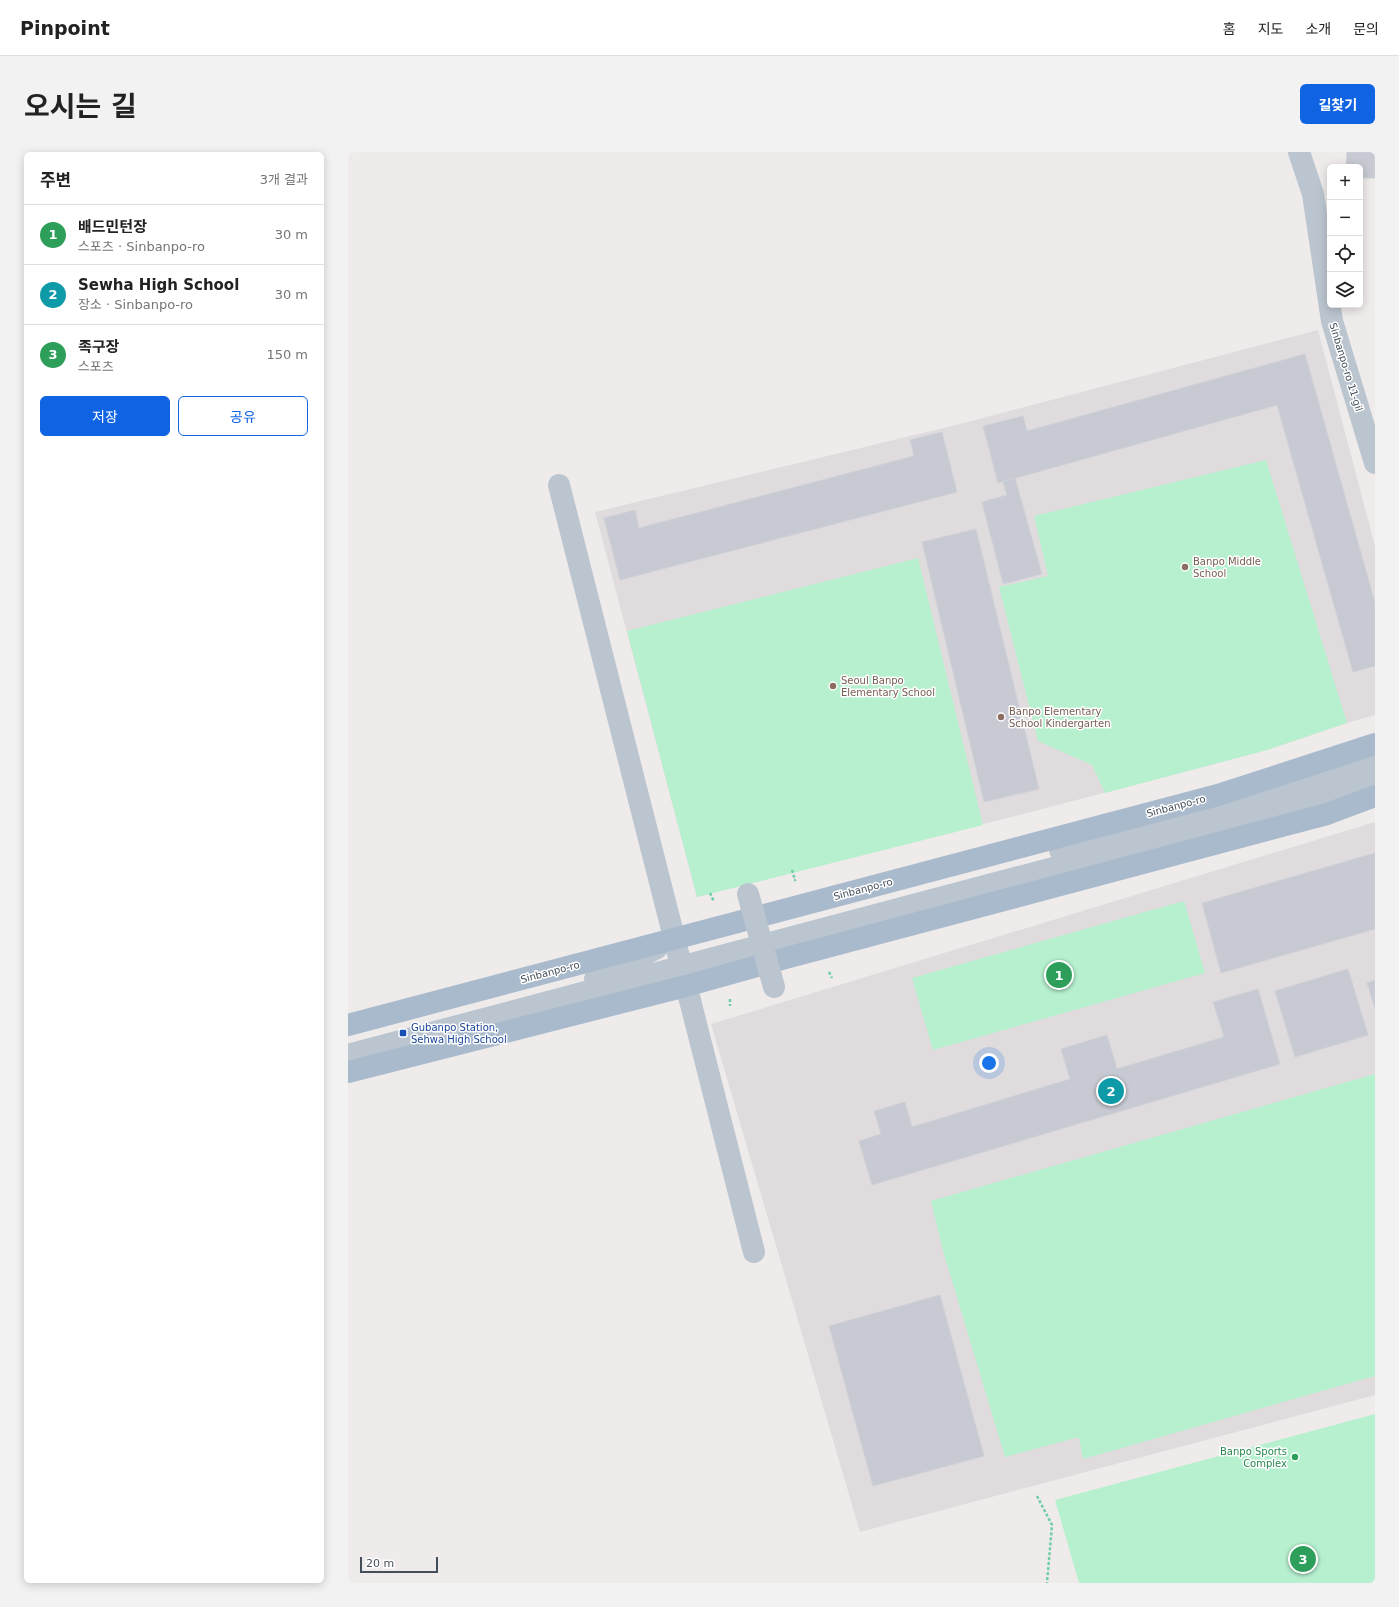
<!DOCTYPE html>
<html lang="ko">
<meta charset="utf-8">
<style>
:root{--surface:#fff;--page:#f2f2f2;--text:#222;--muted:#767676;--line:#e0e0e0;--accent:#1063e3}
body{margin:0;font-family:"DejaVu Sans","Noto Sans KR",sans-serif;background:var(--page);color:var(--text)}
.controls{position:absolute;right:12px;top:12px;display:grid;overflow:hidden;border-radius:6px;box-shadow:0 2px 10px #0003}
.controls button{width:36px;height:36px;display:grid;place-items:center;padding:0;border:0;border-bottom:1px solid var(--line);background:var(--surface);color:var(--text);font:20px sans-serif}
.scale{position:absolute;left:12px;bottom:10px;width:78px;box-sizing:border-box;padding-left:4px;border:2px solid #434e5a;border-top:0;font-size:11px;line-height:14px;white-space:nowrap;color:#434e5a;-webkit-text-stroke:3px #fff;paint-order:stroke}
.you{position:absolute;left:641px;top:911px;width:14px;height:14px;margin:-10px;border:3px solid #fff;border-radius:50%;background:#1a73e8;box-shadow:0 0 0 6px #1a73e833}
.badge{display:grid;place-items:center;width:26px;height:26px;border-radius:50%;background:var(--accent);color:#fff;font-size:13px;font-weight:700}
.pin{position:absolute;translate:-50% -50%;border:2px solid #fff;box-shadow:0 1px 4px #0006}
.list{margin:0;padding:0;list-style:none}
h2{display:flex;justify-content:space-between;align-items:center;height:52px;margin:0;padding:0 16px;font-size:17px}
h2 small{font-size:13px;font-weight:400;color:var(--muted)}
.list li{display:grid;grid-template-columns:26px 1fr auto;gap:12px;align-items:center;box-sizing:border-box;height:60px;padding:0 16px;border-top:1px solid var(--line)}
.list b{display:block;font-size:15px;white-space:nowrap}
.list p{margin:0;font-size:13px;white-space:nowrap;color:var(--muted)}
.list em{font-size:13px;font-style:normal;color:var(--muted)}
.actions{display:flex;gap:8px;padding:12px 16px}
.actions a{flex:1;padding:9px 0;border:1px solid var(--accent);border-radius:6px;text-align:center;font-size:14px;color:var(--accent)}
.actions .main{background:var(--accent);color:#fff}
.icon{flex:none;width:22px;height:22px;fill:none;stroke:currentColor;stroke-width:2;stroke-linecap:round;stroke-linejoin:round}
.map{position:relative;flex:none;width:1027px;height:1431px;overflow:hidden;border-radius:6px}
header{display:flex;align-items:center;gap:24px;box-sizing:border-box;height:56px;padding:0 20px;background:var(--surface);border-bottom:1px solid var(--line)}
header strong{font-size:19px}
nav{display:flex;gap:22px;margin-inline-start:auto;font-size:14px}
.intro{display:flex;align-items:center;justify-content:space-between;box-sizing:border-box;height:96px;padding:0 24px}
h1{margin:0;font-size:28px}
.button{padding:10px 18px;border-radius:6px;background:var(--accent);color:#fff;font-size:14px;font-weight:700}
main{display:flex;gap:24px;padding:0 24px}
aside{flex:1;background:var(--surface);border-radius:6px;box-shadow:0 2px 10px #0003}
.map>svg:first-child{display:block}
</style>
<header>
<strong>Pinpoint</strong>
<nav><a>홈</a><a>지도</a><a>소개</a><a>문의</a></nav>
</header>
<div class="intro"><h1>오시는 길</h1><a class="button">길찾기</a></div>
<main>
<aside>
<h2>주변<small>3개 결과</small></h2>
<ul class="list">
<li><span class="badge" style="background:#2e9e5b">1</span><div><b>배드민턴장</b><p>스포츠 · Sinbanpo-ro</p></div><em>30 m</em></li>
<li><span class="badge" style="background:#0f9aa8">2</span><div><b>Sewha High School</b><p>장소 · Sinbanpo-ro</p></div><em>30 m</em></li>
<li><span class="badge" style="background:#2e9e5b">3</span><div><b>족구장</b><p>스포츠</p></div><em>150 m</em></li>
</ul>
<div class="actions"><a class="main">저장</a><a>공유</a></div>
</aside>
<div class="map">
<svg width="1027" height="1431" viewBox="0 0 1027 1431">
<rect width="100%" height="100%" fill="#efebeb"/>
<path fill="#e0dcdd" d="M970,178L1027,394V563L999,571L919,598L706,654L349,745L247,360L612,272Z
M1027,670V1243L512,1380L363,872Z"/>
<path fill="#b6f0cf" d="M918,308L999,571L919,598L757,641L744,613L690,589L651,435L700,424L686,364Z
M570,406L635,673L349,745L279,479Z
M836,749L857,821L585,898L564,826Z
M1027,922V1224L735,1307L731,1285L657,1305L595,1099L583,1049Z
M1027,1262V1431H731L707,1348Z"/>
<path fill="#c7cad2" stroke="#cfd1d8" d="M999,0H1027V26H1012V15H998Z
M957,202L1027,451V514L1005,520L929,253L650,331L635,274L675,264L679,279Z
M594,280L609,340L272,428L256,366L287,358L291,376L566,304L562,288Z
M667,326L694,422L655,432L634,350L659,343L655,330Z
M628,377L691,637L636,650L574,390Z
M1027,701V777L873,821L854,751Z
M1000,817L1020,883L947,905L927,839Z
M1027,828V857L1019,831Z
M910,837L932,912L524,1033L511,989L533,982L526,959L557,950L564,975L722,927L713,897L759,883L769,917L876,885L865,850Z
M592,1143L636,1304L525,1334L481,1174Z"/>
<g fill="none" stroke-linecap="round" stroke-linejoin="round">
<path stroke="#6dcfa3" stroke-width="2.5" stroke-dasharray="3 2" stroke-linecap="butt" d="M444,718L447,728H446
M362,741L366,750
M481,820L484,826
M382,847V854
M689,1344L704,1373L699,1431"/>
<path stroke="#bbc5cf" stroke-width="22" d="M951,0L965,42L984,169L1027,311
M211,333L406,1100
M712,698L947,633L1027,606
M247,827L255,824L309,796
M0,903L980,643L1027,626"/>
<path stroke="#a9bacd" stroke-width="22" d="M0,873L870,643L1027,592
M0,920L338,834L438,806L979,662L1027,644"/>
<path stroke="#bbc5cf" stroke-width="22" d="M400,742L426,835"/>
</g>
<g fill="#8d6e63" stroke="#fff" stroke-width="1.5">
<circle cx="837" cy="415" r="4"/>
<circle cx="485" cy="534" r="4"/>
<circle cx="653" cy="565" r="4"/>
</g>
<rect fill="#1a4fb4" stroke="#fff" stroke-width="1.5" x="51" y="877" width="8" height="8" rx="2"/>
<circle fill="#2e9e5b" stroke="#fff" stroke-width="1.5" cx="947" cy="1305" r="4"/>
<g text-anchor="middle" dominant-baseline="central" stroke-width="3" stroke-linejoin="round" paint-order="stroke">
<g font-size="10" fill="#434e5a" stroke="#fff">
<text transform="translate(998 215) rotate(73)">Sinbanpo-ro 11-gil</text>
<text transform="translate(828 654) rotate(-15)">Sinbanpo-ro</text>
<text transform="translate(515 737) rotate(-15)">Sinbanpo-ro</text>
<text transform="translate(202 820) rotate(-15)">Sinbanpo-ro</text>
</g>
<g font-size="10" fill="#785e54" stroke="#fff" text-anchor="start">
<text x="845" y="409">Banpo Middle<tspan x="845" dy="12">School</tspan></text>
<text x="493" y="528">Seoul Banpo<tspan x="493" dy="12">Elementary School</tspan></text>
<text x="661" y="559">Banpo Elementary<tspan x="661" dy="12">School Kindergarten</tspan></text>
</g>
<g font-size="10" fill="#164399" stroke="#fff" text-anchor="start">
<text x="63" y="875">Gubanpo Station,<tspan x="63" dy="12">Sehwa High School</tspan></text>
</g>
<g font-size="10" fill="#27864d" stroke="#fff" text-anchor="end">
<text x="939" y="1299">Banpo Sports<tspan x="939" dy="12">Complex</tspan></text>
</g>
</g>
</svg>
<div class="controls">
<button>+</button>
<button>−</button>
<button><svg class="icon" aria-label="locate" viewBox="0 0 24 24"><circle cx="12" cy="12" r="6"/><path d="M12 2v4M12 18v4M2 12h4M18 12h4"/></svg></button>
<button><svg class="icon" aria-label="layers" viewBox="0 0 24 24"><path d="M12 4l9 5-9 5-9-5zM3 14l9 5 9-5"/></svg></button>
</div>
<div class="scale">20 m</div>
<div class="you"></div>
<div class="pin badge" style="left:711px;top:823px;background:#2e9e5b">1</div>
<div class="pin badge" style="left:763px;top:939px;background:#0f9aa8">2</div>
<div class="pin badge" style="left:955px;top:1407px;background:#2e9e5b">3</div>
</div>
</main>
